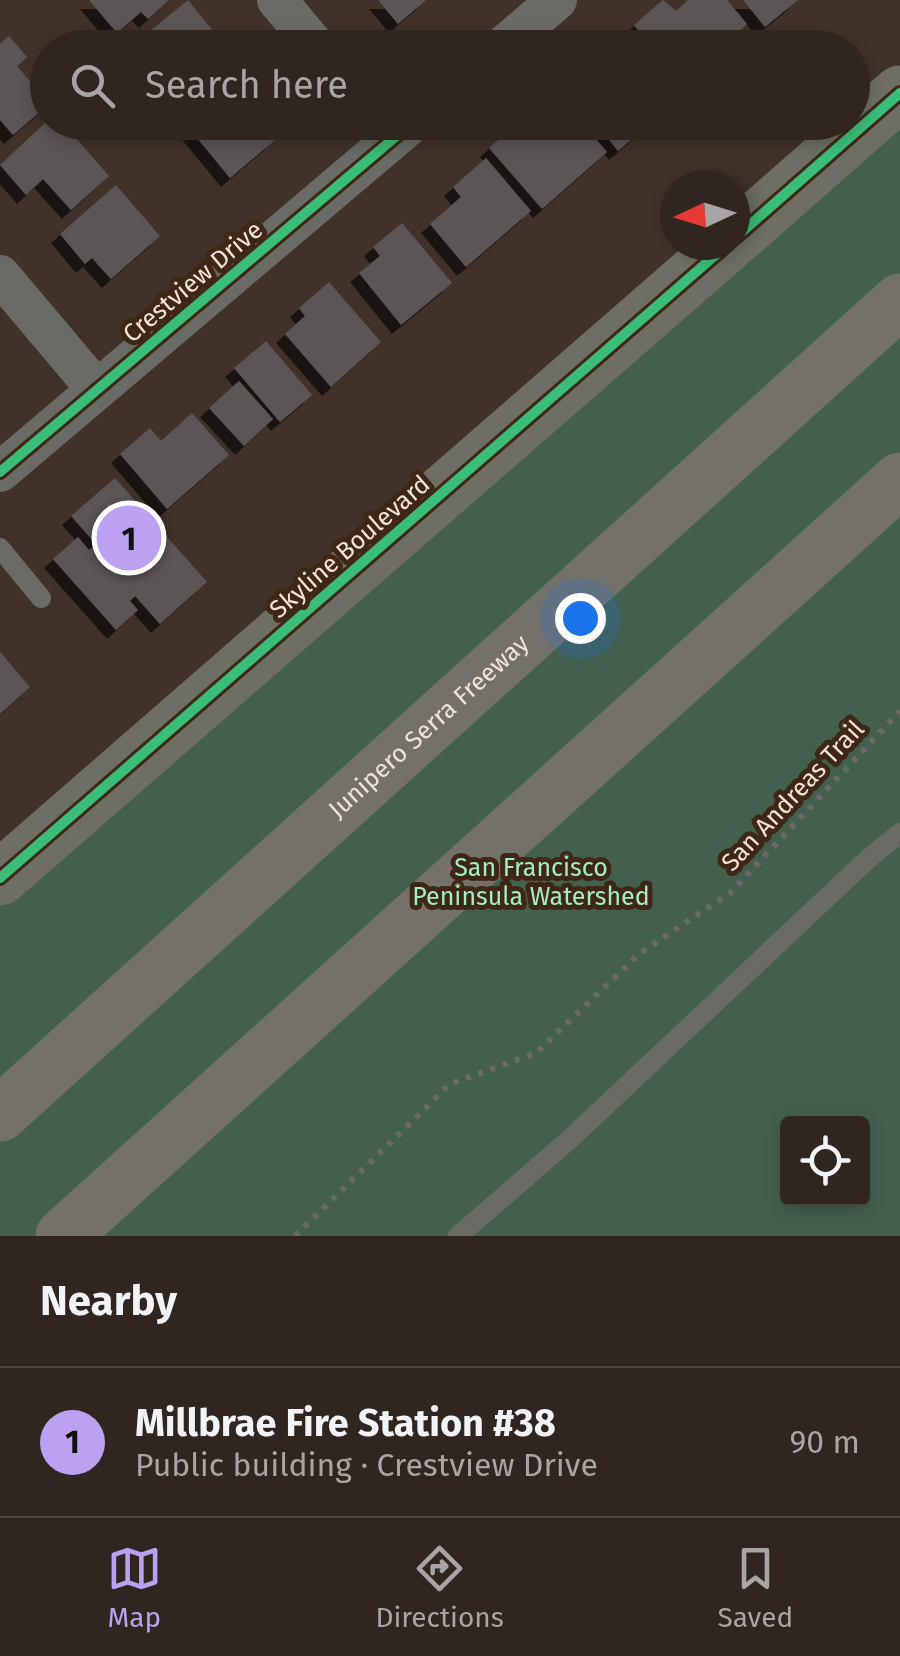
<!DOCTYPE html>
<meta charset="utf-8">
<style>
:root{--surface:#30261f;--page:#3c322c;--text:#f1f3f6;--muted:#a8a5a4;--line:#4b433d;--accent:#bca0f2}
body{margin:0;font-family:"Fira Sans",sans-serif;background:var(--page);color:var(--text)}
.controls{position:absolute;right:30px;bottom:30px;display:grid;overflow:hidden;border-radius:10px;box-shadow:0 5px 15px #0003}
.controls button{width:90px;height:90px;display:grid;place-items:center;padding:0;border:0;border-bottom:2px solid var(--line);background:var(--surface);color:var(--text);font:50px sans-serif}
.compass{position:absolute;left:660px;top:170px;width:90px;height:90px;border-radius:50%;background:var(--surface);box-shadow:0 5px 15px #0003;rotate:266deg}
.you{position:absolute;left:580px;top:618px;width:35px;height:35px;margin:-25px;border:8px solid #fff;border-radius:50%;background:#1a73e8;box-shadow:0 0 0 15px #1a73e833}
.badge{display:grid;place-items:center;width:65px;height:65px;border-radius:50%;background:var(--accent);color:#111;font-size:32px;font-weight:700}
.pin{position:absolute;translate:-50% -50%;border:5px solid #fff;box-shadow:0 2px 10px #0006}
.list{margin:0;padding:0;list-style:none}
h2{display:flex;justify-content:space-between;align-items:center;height:130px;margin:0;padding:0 40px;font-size:42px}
h2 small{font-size:32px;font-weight:400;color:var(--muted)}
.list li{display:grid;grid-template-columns:65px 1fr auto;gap:30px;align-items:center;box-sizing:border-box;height:150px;padding:0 40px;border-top:2px solid var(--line)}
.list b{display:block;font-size:38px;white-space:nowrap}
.list p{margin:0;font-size:32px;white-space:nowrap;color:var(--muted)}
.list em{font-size:32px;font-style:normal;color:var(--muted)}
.icon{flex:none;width:55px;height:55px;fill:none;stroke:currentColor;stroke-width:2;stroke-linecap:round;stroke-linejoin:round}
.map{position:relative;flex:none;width:900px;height:1236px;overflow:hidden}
.search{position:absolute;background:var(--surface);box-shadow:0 5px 15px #0003;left:30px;right:30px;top:30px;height:110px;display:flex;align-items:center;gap:25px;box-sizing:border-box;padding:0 35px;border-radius:55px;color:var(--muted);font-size:38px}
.sheet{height:280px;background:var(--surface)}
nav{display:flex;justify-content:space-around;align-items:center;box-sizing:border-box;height:140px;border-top:2px solid var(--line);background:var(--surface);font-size:28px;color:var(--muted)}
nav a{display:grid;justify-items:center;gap:5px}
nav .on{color:var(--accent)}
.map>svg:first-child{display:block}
</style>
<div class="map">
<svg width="900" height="1236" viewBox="0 0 900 1236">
<defs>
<filter id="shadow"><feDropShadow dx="-9" dy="9" stdDeviation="0" flood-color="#0009"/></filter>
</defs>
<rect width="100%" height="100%" fill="#403229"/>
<path fill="#43604f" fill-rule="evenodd" d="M900,93V1236H0V887ZM788,1124H862V1198H788Z"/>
<path fill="#5b5557" filter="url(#shadow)" d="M89,0H169L148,19L141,12L117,33Z
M188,0L214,32L196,48H136L134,44Z
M378,0H426L398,24Z
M663,0L676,11L688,0H727L747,24L719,48H653L634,25Z
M743,0H798L765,27Z
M627,31L641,48H608Z
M9,36L27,57L17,66L48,102V105L13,135L0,120V44Z
M46,122H62L109,176L71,210L43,179L26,195L0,165Z
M194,122H260L275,140L230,178L188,127Z
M519,122L531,136L546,122H581L607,152L542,209L489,148Z
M595,122H652L618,151Z
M486,158L531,211L466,267L430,224L461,197L453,187Z
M116,185L160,236L111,279L92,258L85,264L60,234Z
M402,223L452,283L401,325L359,273L380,256L373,247Z
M329,282L381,342L331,387L285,334L305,316L299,308Z
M266,341L312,395L280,422L234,368Z
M239,381L273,419L244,446L209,408Z
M192,413L229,455L167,509L120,454L150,428L161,441Z
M115,478L207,582L160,624L135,596L130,601L138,610L116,630L53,559L78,537L89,550L96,544L71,516Z
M0,652L30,687L0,714Z"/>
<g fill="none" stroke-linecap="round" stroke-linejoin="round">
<path stroke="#6e6964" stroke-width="6" stroke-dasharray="5 8" stroke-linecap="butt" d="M295,1236L450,1084L536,1053L639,954L731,892L900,711"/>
<path stroke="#6a6b65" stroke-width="20" d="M0,548L41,598
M458,1236L570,1139L869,858L900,833"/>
<path stroke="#6a6b65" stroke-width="40" d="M277,0L317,48
M501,48L557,0
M0,275L97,390
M0,472L413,122"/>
<path stroke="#6e6e65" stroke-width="55" d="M735,238L900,93
M0,878L727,245"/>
<g stroke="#737169" stroke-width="55">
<path id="s1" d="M0,1114L900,301"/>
<path d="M63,1236L900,480"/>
</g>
<defs>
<path id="cycleway" d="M735,238L900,93
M0,472L413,122
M0,878L727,245"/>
</defs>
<use href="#cycleway" stroke="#3f2715" stroke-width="16"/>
<use href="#cycleway" stroke="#3abd76" stroke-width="10"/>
</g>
<g text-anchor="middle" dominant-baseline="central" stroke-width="10" stroke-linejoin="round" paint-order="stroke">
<g font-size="25" fill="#f2e2d7" stroke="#3f2715">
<text transform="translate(193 282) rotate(-40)">Crestview Drive</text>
<text transform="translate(350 547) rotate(-41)">Skyline Boulevard</text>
<text stroke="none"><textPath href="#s1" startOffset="578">Junipero Serra Freeway</textPath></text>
<text transform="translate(793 796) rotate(-47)">San Andreas Trail</text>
</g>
<g font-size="25" fill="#a1edc6" stroke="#3f2715">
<text x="531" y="868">San Francisco<tspan x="531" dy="29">Peninsula Watershed</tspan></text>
</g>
</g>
</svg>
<div class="controls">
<button><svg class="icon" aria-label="locate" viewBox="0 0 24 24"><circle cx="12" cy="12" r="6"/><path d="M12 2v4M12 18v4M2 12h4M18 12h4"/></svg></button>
</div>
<svg class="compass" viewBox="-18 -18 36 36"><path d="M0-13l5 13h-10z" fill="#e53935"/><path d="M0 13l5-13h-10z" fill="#a8a5a4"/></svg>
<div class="you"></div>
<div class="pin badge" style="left:129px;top:538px">1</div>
<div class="search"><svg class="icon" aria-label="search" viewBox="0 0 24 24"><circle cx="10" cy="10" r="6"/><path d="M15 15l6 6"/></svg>Search here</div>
</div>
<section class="sheet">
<h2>Nearby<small></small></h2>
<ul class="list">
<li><span class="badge">1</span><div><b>Millbrae Fire Station #38</b><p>Public building · Crestview Drive</p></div><em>90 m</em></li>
</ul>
</section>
<nav>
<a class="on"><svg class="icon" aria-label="map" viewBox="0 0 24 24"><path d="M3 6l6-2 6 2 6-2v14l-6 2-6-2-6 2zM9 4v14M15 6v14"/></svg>Map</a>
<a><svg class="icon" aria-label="directions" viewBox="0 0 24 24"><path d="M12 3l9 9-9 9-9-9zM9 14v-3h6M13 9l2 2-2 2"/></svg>Directions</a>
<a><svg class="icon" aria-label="saved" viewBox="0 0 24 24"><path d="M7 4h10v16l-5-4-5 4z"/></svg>Saved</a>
</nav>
